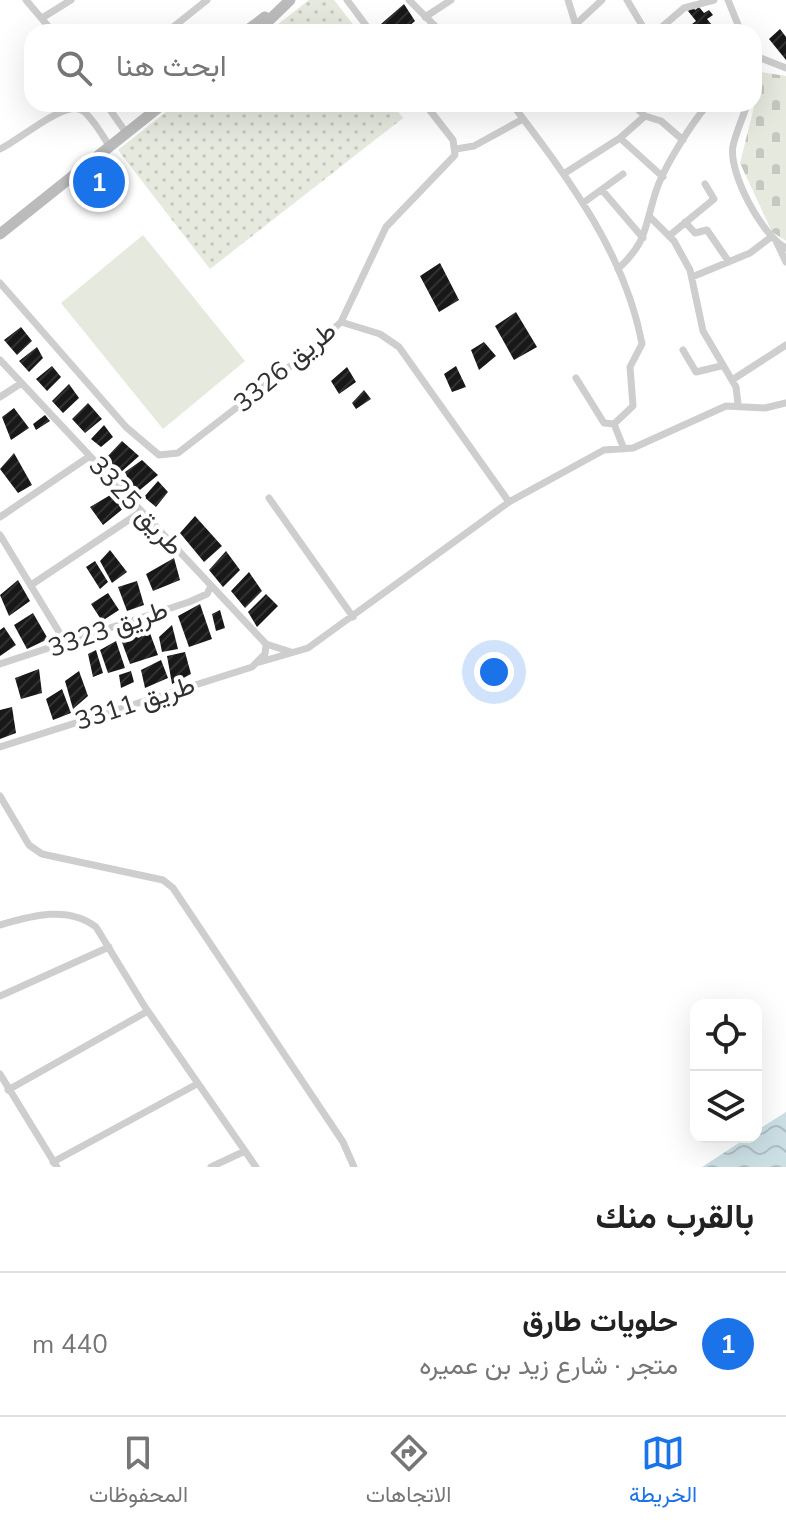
<!DOCTYPE html>
<html lang="ar">
<meta charset="utf-8">
<style>
:root{--surface:#fff;--page:#f6f6f6;--text:#222;--muted:#767676;--line:#e0e0e0;--accent:#1a73e8}
body{margin:0;font-family:"Nunito Sans",Vazirmatn,sans-serif;background:var(--page);color:var(--text);direction:rtl}
.controls{position:absolute;right:24px;bottom:24px;display:grid;overflow:hidden;border-radius:16px;box-shadow:0 8px 32px #0002}
.controls button{width:72px;height:72px;display:grid;place-items:center;padding:0;border:0;border-bottom:2px solid var(--line);background:var(--surface);color:var(--text);font:40px sans-serif}
.you{position:absolute;left:494px;top:672px;width:28px;height:28px;margin:-20px;border:6px solid #fff;border-radius:50%;background:#1a73e8;box-shadow:0 0 0 12px #1a73e833}
.badge{display:grid;place-items:center;width:52px;height:52px;border-radius:50%;background:var(--accent);color:#fff;font-size:26px;font-weight:700}
.pin{position:absolute;translate:-50% -50%;border:4px solid #fff;box-shadow:0 2px 8px #0006}
.list{margin:0;padding:0;list-style:none}
h2{display:flex;justify-content:space-between;align-items:center;height:104px;margin:0;padding:0 32px;font-size:34px}
h2 small{font-size:26px;font-weight:400;color:var(--muted)}
.list li{display:grid;grid-template-columns:52px 1fr auto;gap:24px;align-items:center;box-sizing:border-box;height:144px;padding:0 32px;border-top:2px solid var(--line)}
.list b{display:block;font-size:30px;white-space:nowrap}
.list p{margin:0;font-size:26px;white-space:nowrap;color:var(--muted)}
.list em{font-size:26px;font-style:normal;color:var(--muted)}
.icon{flex:none;width:44px;height:44px;fill:none;stroke:currentColor;stroke-width:2;stroke-linecap:round;stroke-linejoin:round}
.map{position:relative;flex:none;width:786px;height:1167px;overflow:hidden;direction:ltr}
.search{position:absolute;background:var(--surface);box-shadow:0 8px 32px #0002;left:24px;right:24px;top:24px;height:88px;display:flex;align-items:center;gap:20px;box-sizing:border-box;padding:0 28px;border-radius:24px;color:var(--muted);font-size:30px}
.sheet{height:248px;background:var(--surface)}
nav{display:flex;justify-content:space-around;align-items:center;box-sizing:border-box;height:112px;border-top:2px solid var(--line);background:var(--surface);font-size:22px;color:var(--muted)}
nav a{display:grid;justify-items:center;gap:4px}
nav .on{color:var(--accent)}
.map>svg:first-child{display:block}
</style>
<div class="map">
<svg width="786" height="1167" viewBox="0 0 786 1167">
<defs>
<pattern id="cemetery-stones" width="16" height="16" patternUnits="userSpaceOnUse" patternTransform="scale(2)"><rect width="16" height="16" fill="#e5e9de"/><path d="M2 7V4a2 2 0 0 1 4 0v3zM10 15v-3a2 2 0 0 1 4 0v3z" fill="#c5c8bf"/></pattern>
<pattern id="park-dots" width="8" height="8" patternUnits="userSpaceOnUse" patternTransform="scale(2)"><rect width="8" height="8" fill="#e5e9de"/><path d="M2 2h.1M6 6h.1" fill="none" stroke="#c5c8bf" stroke-width="1.8" stroke-linecap="round"/></pattern>
<pattern id="water-waves" width="16" height="10" patternUnits="userSpaceOnUse" patternTransform="scale(2)"><rect width="16" height="10" fill="#cbdfe5"/><path d="M0 5q4-4 8 0t8 0" fill="none" stroke="#afc0c5"/></pattern>
<pattern id="building-hatch" width="6" height="6" patternUnits="userSpaceOnUse" patternTransform="scale(2)"><rect width="6" height="6" fill="#181818"/><path d="M-1 1l2-2M0 6l6-6M5 7l2-2" fill="none" stroke="#313131"/></pattern>
</defs>
<rect width="100%" height="100%" fill="#fff"/>
<path fill="#e5e9de" d="M143,235L245,361L163,429L61,303Z"/>
<path fill="url(#cemetery-stones)" d="M755,71L786,76V241L772,232L740,163L754,107Z"/>
<path fill="url(#park-dots)" d="M309,0H334L359,32H268Z
M176,104H392L403,118L210,269L118,150Z"/>
<path fill="url(#water-waves)" d="M786,1112V1167H702L748,1137H756V1131Z"/>
<path fill="url(#building-hatch)" d="M404,4L415,21L402,32H387L381,24Z
M693,7L695,10L699,7L704,13L709,10L713,15L707,19L712,25L702,29L705,32H666L676,24L682,32L696,21L688,11Z
M780,29L786,37V60L769,39Z
M440,263L459,300L439,312L420,276Z
M516,312L537,347L514,360L495,326Z
M21,327L32,341L17,355L4,340Z
M484,342L496,356L479,370L471,350Z
M37,347L43,358L29,372L19,361Z
M52,366L61,377L47,391L36,379Z
M456,366L466,387L452,392L444,374Z
M347,367L356,382L339,394L331,381Z
M69,384L79,398L63,413L52,401Z
M364,390L371,399L356,409L352,403Z
M88,403L102,419L85,433L72,419Z
M14,408L29,428L11,440L2,417Z
M45,415L50,421L36,430L33,424Z
M104,425L113,437L101,447L91,439Z
M122,441L139,456L120,473L106,458Z
M14,453L32,485L18,493L0,469Z
M142,460L158,475L135,494L125,472Z
M158,481L168,492L156,507L144,497Z
M112,494L124,508L103,525L90,507Z
M195,516L222,546L204,562L180,533Z
M110,550L127,572L112,583L100,561Z
M226,551L240,570L223,587L209,570Z
M174,558L180,580L153,591L146,574Z
M95,561L108,582L100,589L86,567Z
M249,572L262,591L245,608L231,591Z
M18,580L30,601L9,616L0,595Z
M137,581L144,605L127,611L118,587Z
M108,593L119,610L102,621L91,604Z
M266,594L278,606L257,627L248,612Z
M200,604L212,639L189,647L178,616Z
M220,610L225,628L216,631L212,614Z
M33,613L48,639L27,649L14,625Z
M147,625L158,655L130,664L120,637Z
M172,625L178,649L162,652L159,637Z
M4,627L16,645L0,656V630Z
M116,641L125,668L108,673L100,650Z
M96,650L103,673L93,677L88,654Z
M185,652L191,674L172,684L167,656Z
M161,660L168,678L145,688L141,670Z
M39,669L42,693L21,699L15,678Z
M79,671L88,696L73,709L65,681Z
M131,671L134,682L121,688L119,675Z
M62,689L71,713L53,720L46,699Z
M12,707L16,733L0,739V710Z"/>
<g fill="none" stroke-linecap="round" stroke-linejoin="round">
<path stroke="#cecece" stroke-width="7" d="M26,0L53,32
M347,0L371,32
M409,0L441,32
M568,0L578,32
M627,0L646,32
M728,0L741,32
M425,17L451,0
M42,18L71,0
M574,26L602,0
M167,32L207,0
M656,32L684,8L714,0
M756,56L786,68
M106,104L127,134
M512,104C567,177 625,252 642,344L630,367L633,406L614,424L624,449
M632,104L645,116L661,121L683,140
M747,104C743,118 736,132 733,146C728,172 762,236 786,248
M620,138L663,177
M0,149C19,141 66,98 83,111C94,119 103,137 110,147
M456,149L474,146L523,119
M565,173L620,138L645,116
M602,190L643,238
M583,203L623,174
M649,216L674,241L690,270L703,331L736,387L738,404
M685,222L695,233L707,230L729,262
M669,236L714,199L705,184
M777,243L786,262
M618,269C648,241 644,228 656,191C664,167 691,124 708,104
M692,277L750,253L771,237
M0,283L126,427L159,455L178,453L306,354L341,322L386,227L455,155L453,140L425,104
M341,322L380,334L399,347L509,502L604,450L633,448L726,406L765,408L786,403
M683,350L696,372L721,366
M0,360L266,644L265,654L252,667L0,747
M576,378L604,423L614,424
M732,380L786,345
M0,397L20,384
M269,498L353,617
M0,517L90,456
M0,535L67,645
M31,585L139,513
M266,644L291,652
M260,662L308,648L509,502
M0,664L189,602L207,594L211,586
M0,796L29,845L42,854L163,880L173,888L343,1142L354,1167
M0,925C31,916 68,905 96,927L145,1007L245,1151
M0,996L109,947
M0,1074L57,1167
M8,1090L148,1011
M53,1162L197,1084
M211,1167L245,1151L256,1167"/>
<path stroke="#bbb" stroke-width="11" d="M245,32L265,17
M257,32L290,0
M0,234L163,104"/>
</g>
<g text-anchor="middle" dominant-baseline="central" stroke-width="8" stroke-linejoin="round" paint-order="stroke">
<g font-size="26" fill="#313131" stroke="#fff">
<text transform="translate(285 367) rotate(-40)">طريق 3326</text>
<text transform="translate(136 506) rotate(47)">طريق 3325</text>
<text transform="translate(108 629) rotate(-19)">طريق 3323</text>
<text transform="translate(135 703) rotate(-18)">طريق 3311</text>
</g>
</g>
</svg>
<div class="controls">
<button><svg class="icon" aria-label="locate" viewBox="0 0 24 24"><circle cx="12" cy="12" r="6"/><path d="M12 2v4M12 18v4M2 12h4M18 12h4"/></svg></button>
<button><svg class="icon" aria-label="layers" viewBox="0 0 24 24"><path d="M12 4l9 5-9 5-9-5zM3 14l9 5 9-5"/></svg></button>
</div>
<div class="you"></div>
<div class="pin badge" style="left:99px;top:182px">1</div>
<div class="search"><svg class="icon" aria-label="search" viewBox="0 0 24 24"><circle cx="10" cy="10" r="6"/><path d="M15 15l6 6"/></svg>ابحث هنا</div>
</div>
<section class="sheet">
<h2>بالقرب منك<small></small></h2>
<ul class="list">
<li><span class="badge">1</span><div><b>حلويات طارق</b><p>متجر · شارع زيد بن عميره</p></div><em>440 m</em></li>
</ul>
</section>
<nav>
<a class="on"><svg class="icon" aria-label="map" viewBox="0 0 24 24"><path d="M3 6l6-2 6 2 6-2v14l-6 2-6-2-6 2zM9 4v14M15 6v14"/></svg>الخريطة</a>
<a><svg class="icon" aria-label="directions" viewBox="0 0 24 24"><path d="M12 3l9 9-9 9-9-9zM9 14v-3h6M13 9l2 2-2 2"/></svg>الاتجاهات</a>
<a><svg class="icon" aria-label="saved" viewBox="0 0 24 24"><path d="M7 4h10v16l-5-4-5 4z"/></svg>المحفوظات</a>
</nav>
